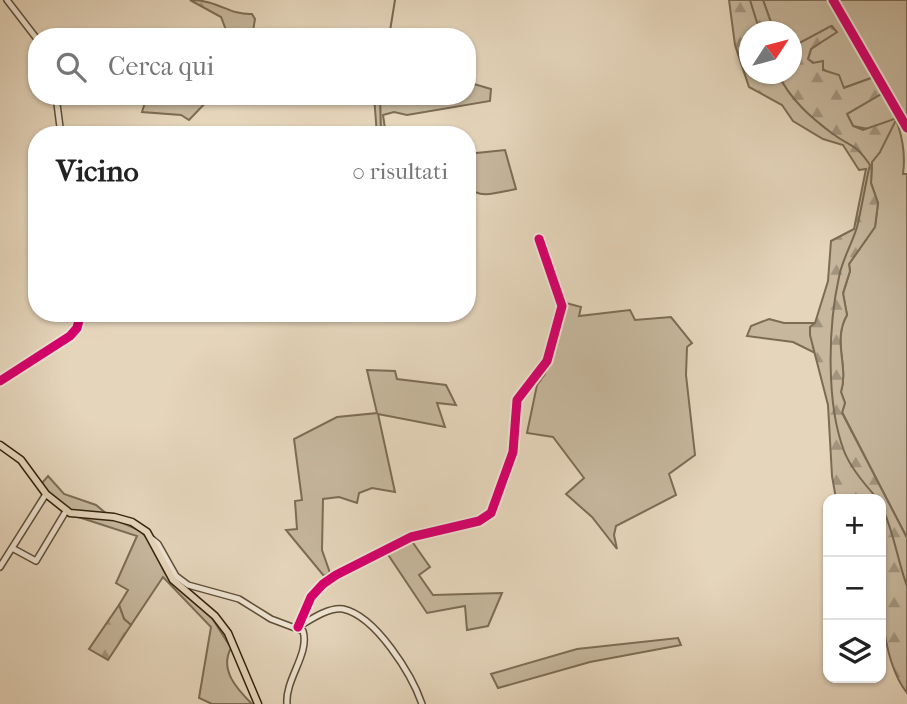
<!DOCTYPE html>
<html lang="it">
<meta charset="utf-8">
<style>
:root{--surface:#fff;--page:#f6f6f6;--text:#222;--muted:#767676;--line:#e0e0e0}
body{margin:0;font-family:"IM FELL French Canon",serif;background:var(--page);color:var(--text)}
.controls{position:absolute;right:21px;bottom:21px;display:grid;overflow:hidden;border-radius:14px;box-shadow:0 2px 5px #0004}
.controls button{width:63px;height:63px;display:grid;place-items:center;padding:0;border:0;border-bottom:2px solid var(--line);background:var(--surface);color:var(--text);font:35px sans-serif}
.compass{position:absolute;left:739px;top:21px;width:63px;height:63px;border-radius:50%;background:var(--surface);box-shadow:0 2px 5px #0004;rotate:54deg}
.list{margin:0;padding:0;list-style:none}
h2{display:flex;justify-content:space-between;align-items:center;height:91px;margin:0;padding:0 28px;font-size:30px}
h2 small{font-size:23px;font-weight:400;color:var(--muted)}
.icon{flex:none;width:38px;height:38px;fill:none;stroke:currentColor;stroke-width:2;stroke-linecap:round;stroke-linejoin:round}
.map{position:relative;flex:none;width:907px;height:704px;overflow:hidden}
.search{position:absolute;background:var(--surface);box-shadow:0 2px 5px #0004;left:28px;top:28px;width:448px;height:77px;display:flex;align-items:center;gap:18px;box-sizing:border-box;padding:0 24px;border-radius:28px;color:var(--muted);font-size:26px}
.panel{position:absolute;background:var(--surface);box-shadow:0 2px 5px #0004;left:28px;top:126px;width:448px;height:196px;border-radius:28px}
.map>svg:first-child{display:block}
</style>
<div class="map">
<svg width="907" height="704" viewBox="0 0 907 704">
<defs>
<pattern id="forest-firs" width="22" height="20" patternUnits="userSpaceOnUse" patternTransform="scale(1.75)"><rect width="22" height="20" fill="#c6b79d"/><path d="M5 1l3.5 6h-7zM16 11l3.5 6h-7z" fill="#a1947e"/></pattern>
</defs>
<rect width="100%" height="100%" fill="#e5d5bb"/>
<filter id="stains"><feTurbulence type="fractalNoise" baseFrequency=".00286" numOctaves="4"/><feColorMatrix values="0 0 0 0 .2 0 0 0 0 .09 0 0 0 0 .02 0 0 0 .5 -.17"/></filter>
<radialGradient id="worn" r=".72"><stop offset=".6" stop-color="#630" stop-opacity="0"/><stop offset="1" stop-color="#630" stop-opacity=".3"/></radialGradient>
<path fill="#c6b79d" stroke="#7c6c54" stroke-width="2" d="M763,0H828L874,77L843,88L832,75L808,59L811,49L836,31L832,26L792,47V32L774,31Z
M837,0H907V122L848,24Z
M467,82L491,89L490,101L407,115L394,112L383,115L386,135H377L374,96H467Z
M883,93C898,118 907,145 903,174H907V538L842,412L845,403L841,392C849,366 832,341 847,315L843,294L850,271L849,264L875,227L878,203L871,183L872,162L880,152L868,129L853,126L847,114Z
M147,96H212L189,120L181,115L142,112Z
M505,150L516,189C499,192 481,200 467,187V154Z
M566,303L581,307L579,316L630,310L635,320L671,317L692,343L687,347L686,375L695,455L669,474L676,495L616,526L614,535L617,549L592,517L566,494L584,478L553,437L527,433L537,385L545,374Z
M769,319L784,323H814L813,347L817,354L793,342L747,336L751,326Z
M367,370L395,371L397,379L446,385L456,405L437,403L445,427L378,414L395,492L372,488L359,493L357,503L339,497L323,499L322,550L330,573L324,576L286,530L297,529L295,501L302,500L294,439L337,417L377,413Z
M48,476L64,494L96,505L113,519L141,531L150,542L165,573L212,618L231,648C219,670 237,689 252,704H212L199,698L211,627L163,577L131,625L124,619L119,605L128,590L116,583L137,536L63,512L42,494V483Z
M411,540L430,567L419,575L433,595L502,593L488,626L467,630L465,606L427,613L387,553Z
M678,638L681,645L590,662L498,688L491,674L577,649Z"/>
<path fill="url(#forest-firs)" stroke="#7c6c54" stroke-width="2" d="M190,0C219,0 228,15 252,14L255,19L252,37H223L226,30L221,17Z
M729,0H763L774,31L750,32V74H792V47L831,26L837,32L811,49L808,59L813,63L823,61V70L839,75L844,88L874,77L883,93L847,114L853,126L863,130L897,118L880,152L872,162L871,183L878,203L875,227L849,264L850,271L843,293L847,315C832,341 849,366 841,392L845,403L842,413L907,538V693C873,650 881,555 881,499H836L832,476L828,405L810,335V327L815,323L828,281L831,241L854,229L866,169L859,170L843,145L823,139L793,121L782,105L749,87L735,45Z
M119,605L124,619L131,625L108,660L89,649Z"/>
<g fill="none" stroke-linecap="round" stroke-linejoin="round">
<path stroke="#786952" stroke-width="2" d="M750,0L760,32
M389,37L395,0
M778,74C790,99 810,117 833,134C852,148 854,142 870,165C865,185 862,207 857,227C852,244 842,260 839,277C828,327 826,403 844,451C851,469 865,485 878,499
M380,96L381,135
M881,505C894,531 897,559 907,586"/>
<defs>
<path id="minor" d="M7,0L37,39
M833,0L907,128
M56,96L61,135
M0,381L70,336L77,328L81,313
M152,539L158,544L176,576L188,585L239,599L271,619L303,631C310,654 285,679 287,704
M12,548L36,561L66,511
M0,567L46,494
M298,627L311,597L323,584L336,575L411,537L479,521L491,513L513,452L517,400L547,361L562,306L539,239
M298,627C310,620 328,607 343,609C376,616 412,675 422,704"/>
<path id="major" d="M0,445L21,460L46,494L70,513L114,517L132,522L147,532L173,580L215,616L228,633L258,704"/>
</defs>
<use href="#minor" stroke="#5e4f38" stroke-width="8"/>
<use href="#major" stroke="#31220c" stroke-width="9"/>
<use href="#minor" stroke="#eee4d3" stroke-width="5"/>
<use href="#major" stroke="#e5d5bb" stroke-width="6"/>
<defs>
<path id="cycleway" d="M833,0L907,128
M0,381L70,336L77,328L81,313
M298,627L311,597L323,584L336,575L411,537L479,521L491,513L513,452L517,400L547,361L562,306L539,239"/>
</defs>
<use href="#cycleway" stroke="#eee4d3" stroke-width="13"/>
<use href="#cycleway" stroke="#d6006c" stroke-width="9"/>
</g>
<rect width="100%" height="100%" filter="url(#stains)"/>
<rect width="100%" height="100%" fill="url(#worn)"/>
</svg>
<div class="controls">
<button>+</button>
<button>−</button>
<button><svg class="icon" aria-label="layers" viewBox="0 0 24 24"><path d="M12 4l9 5-9 5-9-5zM3 14l9 5 9-5"/></svg></button>
</div>
<svg class="compass" viewBox="-18 -18 36 36"><path d="M0-13l5 13h-10z" fill="#e53935"/><path d="M0 13l5-13h-10z" fill="#767676"/></svg>
<div class="search"><svg class="icon" aria-label="search" viewBox="0 0 24 24"><circle cx="10" cy="10" r="6"/><path d="M15 15l6 6"/></svg>Cerca qui</div>
<section class="panel">
<h2>Vicino<small>0 risultati</small></h2>
<ul class="list">
</ul>
</section>
</div>
